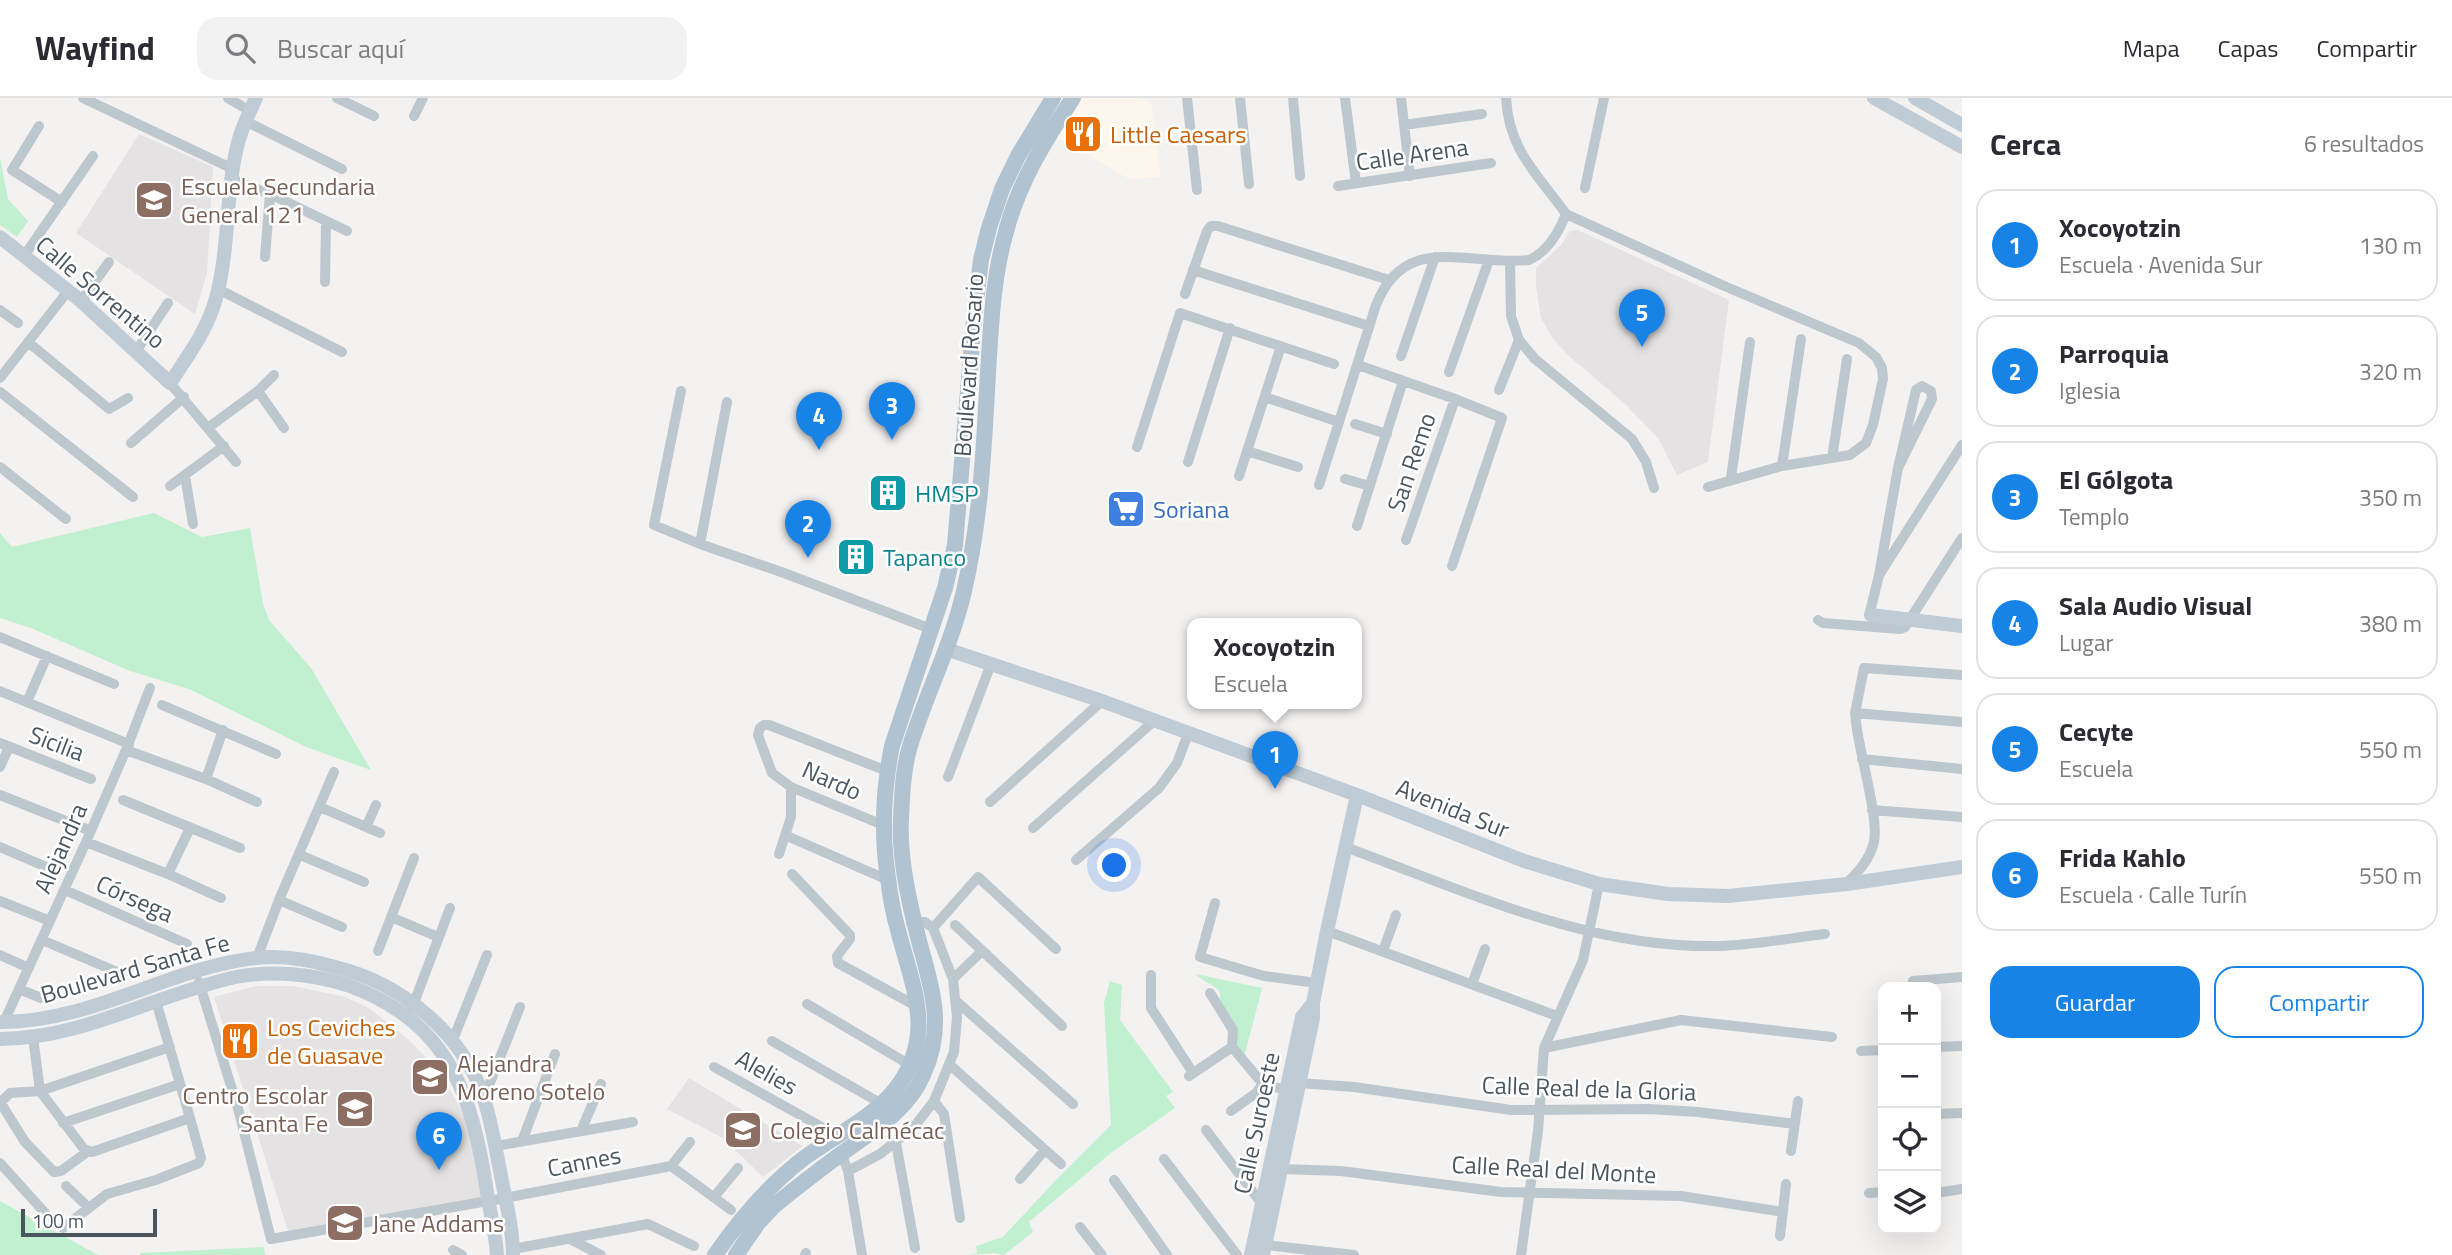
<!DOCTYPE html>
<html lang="es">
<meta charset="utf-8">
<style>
:root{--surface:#fff;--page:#f2f2f3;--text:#2b2b33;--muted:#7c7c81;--line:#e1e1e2;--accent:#1883e7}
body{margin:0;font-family:"Titillium Web",sans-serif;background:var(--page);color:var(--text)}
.controls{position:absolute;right:21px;bottom:21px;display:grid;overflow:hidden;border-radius:14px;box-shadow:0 7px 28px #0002}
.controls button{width:63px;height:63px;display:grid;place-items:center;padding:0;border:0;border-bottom:2px solid var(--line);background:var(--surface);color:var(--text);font:35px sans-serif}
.scale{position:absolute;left:21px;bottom:18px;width:136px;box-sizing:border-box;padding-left:7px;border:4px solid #49565f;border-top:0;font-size:19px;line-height:24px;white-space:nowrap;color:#49565f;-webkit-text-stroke:5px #fff;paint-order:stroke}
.you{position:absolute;left:1115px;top:768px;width:24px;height:24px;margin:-18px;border:5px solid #fff;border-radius:50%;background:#1a73e8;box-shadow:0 0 0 10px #1a73e833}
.badge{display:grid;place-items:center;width:46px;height:46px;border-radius:50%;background:var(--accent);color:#fff;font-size:23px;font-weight:700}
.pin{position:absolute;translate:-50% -58px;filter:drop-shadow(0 2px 4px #0008)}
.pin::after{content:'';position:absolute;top:37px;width:24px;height:21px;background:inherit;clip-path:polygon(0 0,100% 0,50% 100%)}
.popup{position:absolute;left:1187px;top:520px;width:175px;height:91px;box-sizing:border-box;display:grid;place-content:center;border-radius:14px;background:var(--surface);filter:drop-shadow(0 2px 5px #0005);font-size:23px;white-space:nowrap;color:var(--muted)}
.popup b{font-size:26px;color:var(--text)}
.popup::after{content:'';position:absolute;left:50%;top:100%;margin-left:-14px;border:14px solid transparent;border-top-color:var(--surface)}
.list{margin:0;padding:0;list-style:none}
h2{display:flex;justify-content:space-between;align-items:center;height:91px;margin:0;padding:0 28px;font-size:30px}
h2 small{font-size:23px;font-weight:400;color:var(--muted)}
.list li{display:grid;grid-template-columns:46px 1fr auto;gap:21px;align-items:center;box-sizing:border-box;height:112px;margin:0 14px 14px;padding:0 14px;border:2px solid var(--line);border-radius:21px}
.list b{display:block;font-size:26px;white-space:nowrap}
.list p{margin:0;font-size:23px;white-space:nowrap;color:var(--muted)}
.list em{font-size:23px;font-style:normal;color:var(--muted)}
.actions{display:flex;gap:14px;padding:21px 28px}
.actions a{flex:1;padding:16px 0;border:2px solid var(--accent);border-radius:21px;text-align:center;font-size:24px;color:var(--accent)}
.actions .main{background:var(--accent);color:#fff}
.icon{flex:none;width:38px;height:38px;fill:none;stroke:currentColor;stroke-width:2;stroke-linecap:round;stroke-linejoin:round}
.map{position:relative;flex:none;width:1962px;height:1157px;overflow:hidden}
header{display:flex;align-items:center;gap:42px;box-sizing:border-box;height:98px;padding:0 35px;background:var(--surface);border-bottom:2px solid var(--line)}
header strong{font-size:33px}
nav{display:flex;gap:38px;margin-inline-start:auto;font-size:24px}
.search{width:490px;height:63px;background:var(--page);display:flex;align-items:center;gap:18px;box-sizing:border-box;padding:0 24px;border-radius:21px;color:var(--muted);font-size:26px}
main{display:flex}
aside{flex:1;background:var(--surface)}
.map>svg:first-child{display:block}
</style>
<header>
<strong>Wayfind</strong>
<div class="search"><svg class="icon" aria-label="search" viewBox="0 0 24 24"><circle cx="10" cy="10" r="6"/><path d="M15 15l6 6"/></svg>Buscar aquí</div>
<nav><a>Mapa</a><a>Capas</a><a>Compartir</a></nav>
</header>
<main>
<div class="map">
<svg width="1962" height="1157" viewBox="0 0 1962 1157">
<rect width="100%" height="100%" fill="#f4f1f1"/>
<path fill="#fdf6ec" d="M1082,0H1140L1151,6L1161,79L1129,81L1057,39Z"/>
<path fill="#e5e2e4" d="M139,36L213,69L207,175L195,216L76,135Z
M1578,132L1729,202L1708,364L1677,377L1658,340L1624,305L1569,258L1553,241L1541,220L1536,188V170L1561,147L1570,133Z
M256,888H293L346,899L369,910L408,941L438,972L467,1021L482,1101L289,1136L214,899Z
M689,980L764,1025L803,1048L763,1079L723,1040L667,1011Z"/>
<path fill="#c0f0cf" d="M0,59L8,101L28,123L17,139L0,127Z
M154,415L202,439L250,430L263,506L269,522L311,570L371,672L306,649L189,591L130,573L31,530L0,520V435L12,449Z
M1196,876L1262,890L1243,963L1234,951L1220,902V894C1213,885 1203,885 1196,876Z
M1110,883L1122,887L1120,922L1173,994L1166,998L1175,1010L1112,1054L1029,1124L1033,1134L1004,1157L995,1155L967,1157L977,1155L976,1148L1003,1139L1056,1082L1111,1027L1104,905Z
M0,1103L98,1157H0Z
M264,1149L265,1157H140L141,1155Z"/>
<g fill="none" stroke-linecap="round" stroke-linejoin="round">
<path stroke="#bdc7ce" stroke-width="10" d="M83,0L233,71
M228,0L250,13
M337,0L374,18
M1187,0L1197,92
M1240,0L1249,86
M1293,0L1300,78
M1345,0L1356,85
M1401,0L1410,78
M414,18L423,0
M245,23L342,71
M1404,27L1482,16
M39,28L12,72L62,104
M231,81L270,96L347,133
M1338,88L1491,65
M1585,90L1604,0
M1566,116L1722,187L1859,245L1876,259L1882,270L1883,281L1873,327L1866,345L1850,357L1782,368L1708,389
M24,158L93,58
M265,159L270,96
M1510,163L1511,218L1519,242L1535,261L1632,341L1646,364L1654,390
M1193,172L1369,228
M325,184L326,124
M218,191L342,254
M1185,196L1207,133L1211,128H1218L1389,182
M81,203L109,164
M0,212L18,225
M28,244L109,311L128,300
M137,252L168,205
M1401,258L1435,159
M1358,267L1455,301L1502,320L1452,468
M1449,274L1489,162
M0,280L68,193
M170,285L236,364
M1499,292L1519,242
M258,293L284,330
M681,293L654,427L700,446L784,475L931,531
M0,294L133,399
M1265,299L1339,324
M1355,326L1387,336
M209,329L258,293L274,277
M131,345L184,299
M1137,349L1180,215L1334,266
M1247,353L1298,369
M1832,360L1847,261
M1188,364L1230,230
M1782,368L1801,241
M0,369L66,421
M185,378L193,426
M1239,378L1281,248
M1731,380L1750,244
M1345,381L1370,388
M1319,387L1376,207C1406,132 1468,169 1529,162C1547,154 1559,134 1566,116C1537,75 1509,53 1506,0
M170,388L224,348
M1357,428L1403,283
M1406,442L1455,301
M700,446L727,304
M1879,477L1898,370L1932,301L1931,293L1922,288L1916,292L1898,370
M1871,517L1870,514L1879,477L1962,347
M1818,522L1823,525L1900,531L1905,529L1962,440
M0,539L114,586
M0,593L129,646
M27,604L47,558
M162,607L276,656
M1855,615L1962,624
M0,645L91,681
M126,652L206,681L257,704
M1862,661L1962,671
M0,669L9,649
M948,679L991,566
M206,681L223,632
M0,697L91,733
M123,702L240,750
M990,704L1102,603
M320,709L380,735
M1872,712L1962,719
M883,727L791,689L772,675L758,637L760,630L764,627H769L887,673
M366,729L376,707
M1033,730L1154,623
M787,738L888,782
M86,744L168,776L221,800
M0,749L44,768
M1345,749C1466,793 1588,851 1719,848C1754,847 1790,840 1825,836
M779,756L791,719V689
M300,757L364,784
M1076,762L1159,690L1177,665L1188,636
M168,776L190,730
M792,776L850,837V841L837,858L838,865L918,909
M1847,785C1859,773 1870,761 1874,744C1879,719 1859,654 1856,624L1855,615L1864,570L1962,577
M65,792L187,846
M279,802L342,829
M0,803L50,823
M1215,805L1200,859L1264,878L1317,885
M391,819L438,839
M955,827L1062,928
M933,830L978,779L1056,851
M1327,833L1557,918
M42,842L115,873
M378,853L414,760
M1383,853L1396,817
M0,857L29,870
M257,860L279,802L334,674
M1151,877V910L1193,975
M953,881L982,853
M1913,883L1962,879
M199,884L239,1014L271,1141L505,1100L671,1068L731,1112
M1472,886L1485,851
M19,891L41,900
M1210,895L1233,932L1232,949L1263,986
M956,903L1073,1006
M807,906L910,967
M412,910L450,810
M3,926L86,744L126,652L150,590
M33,939L40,993L84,1051L92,1054L190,1020L156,903
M772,943L882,1006
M452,944L487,857
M1936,949L1962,948
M1544,950L1681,922L1832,939
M1861,953L1883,952
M950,967L1061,1066
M714,969L836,1037
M1189,978L1232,949
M1299,985L1354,989L1511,1012L1649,1011L1698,1014L1795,1026
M1263,986L1286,992
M484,1000L520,909
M934,1003L944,1016L960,1120
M0,1004L25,1044L54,1074L61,1073L87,1054
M0,1005L10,995L40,993L170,949
M1231,1013L1256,995L1263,986
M1936,1016L1962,1015
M63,1025L180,986
M1206,1032L1262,1106
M581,1033L601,986
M522,1043L555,956
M896,1045L915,1150
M496,1048L633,1024
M1791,1053L1798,1003
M841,1055L848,1073L862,1157
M1164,1061L1237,1157
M0,1065L47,1117
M671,1068L690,1044
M1281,1071L1341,1073L1501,1094L1681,1098L1783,1114
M848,1073L880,1056L914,1029L934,1003L954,954L957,919L953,881L933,830L925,824L911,825
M1020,1081L1045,1052
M1114,1082L1167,1157
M66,1088L88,1109
M1869,1095L1883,1094
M1936,1095L1962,1091
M714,1099L738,1070
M1080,1129L1102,1157
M63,1130L107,1096L156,1082L199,1065L201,1060L190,1020
M1780,1138L1786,1086
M570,1141L601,1157
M1265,1147L1354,1157
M513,1151L648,1126L694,1148
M453,1152L462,1157
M805,1157L806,1155
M1521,1157L1538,1033L1544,950L1583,862L1599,786"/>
<path stroke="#bfcbd5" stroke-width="14" d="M1874,0L1962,49
M1915,0L1962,27
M0,139L81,203L170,285C188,258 208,231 216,200C230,149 225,95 238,45C242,29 249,15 256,0
M1871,517L1962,528
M946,551L1102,603L1357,697L1524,763L1599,786L1668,796L1728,798L1847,786L1962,769
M0,924C90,925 168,870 256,860C282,857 310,862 335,869C401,885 463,935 484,1001C492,1026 496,1053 501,1078C506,1104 513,1131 513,1157
M0,941C82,941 157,896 236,879C272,872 312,876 347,887C449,923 472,996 487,1094C490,1115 496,1136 497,1157
M1251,1157L1302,919L1313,905
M1263,1157L1313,920V905L1327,833L1357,697"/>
<path stroke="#b1c3d0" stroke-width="16" d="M715,1157C740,1121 769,1087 804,1060C835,1037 879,1017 900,985C935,933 912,887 898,832C893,815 890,797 888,780C881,735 883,693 892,648L945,490L955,447L975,210L981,162L989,130L1002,91L1018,58L1053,0
M736,1157L758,1125L773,1109C795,1090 818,1073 841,1056C872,1033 907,1014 923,977C947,925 930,887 917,835C908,799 899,758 901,721C902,697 903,671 910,648C926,596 952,546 964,493C981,421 984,348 988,275C991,226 993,177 1007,130C1020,82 1046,41 1073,0"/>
</g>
<defs>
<symbol id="restaurant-square" viewBox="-11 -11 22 22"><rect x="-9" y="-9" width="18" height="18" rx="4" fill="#e8710a" stroke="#fff"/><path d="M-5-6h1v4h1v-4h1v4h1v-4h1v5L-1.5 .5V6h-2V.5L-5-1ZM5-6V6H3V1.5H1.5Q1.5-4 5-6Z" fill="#fff"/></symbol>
<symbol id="school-square" viewBox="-11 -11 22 22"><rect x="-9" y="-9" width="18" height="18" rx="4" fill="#8d6e63" stroke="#fff"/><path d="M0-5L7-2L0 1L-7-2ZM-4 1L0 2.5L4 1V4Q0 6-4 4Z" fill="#fff"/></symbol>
<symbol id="building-square" viewBox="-11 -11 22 22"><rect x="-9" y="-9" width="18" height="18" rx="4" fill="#0f9aa8" stroke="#fff"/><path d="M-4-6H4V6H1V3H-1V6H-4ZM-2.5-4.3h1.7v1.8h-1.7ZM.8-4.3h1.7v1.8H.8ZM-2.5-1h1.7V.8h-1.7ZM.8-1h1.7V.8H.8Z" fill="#fff"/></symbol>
<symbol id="supermarket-square" viewBox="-11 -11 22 22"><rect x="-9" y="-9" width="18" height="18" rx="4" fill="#3f7fe0" stroke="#fff"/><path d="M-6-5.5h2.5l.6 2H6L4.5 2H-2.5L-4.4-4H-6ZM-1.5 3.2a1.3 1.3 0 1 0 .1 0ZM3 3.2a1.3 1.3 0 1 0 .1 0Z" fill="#fff"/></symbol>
</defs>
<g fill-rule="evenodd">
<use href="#restaurant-square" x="1061" y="14" width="44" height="44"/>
<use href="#school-square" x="132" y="80" width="44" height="44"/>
<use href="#building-square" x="866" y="373" width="44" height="44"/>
<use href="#supermarket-square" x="1104" y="389" width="44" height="44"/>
<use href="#building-square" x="834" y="437" width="44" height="44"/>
<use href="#restaurant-square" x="218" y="921" width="44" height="44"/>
<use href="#school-square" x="408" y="957" width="44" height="44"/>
<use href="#school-square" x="333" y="989" width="44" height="44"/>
<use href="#school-square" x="721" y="1010" width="44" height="44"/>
<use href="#school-square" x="323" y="1103" width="44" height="44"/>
</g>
<g text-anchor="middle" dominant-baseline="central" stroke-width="5" stroke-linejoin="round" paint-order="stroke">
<g font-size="24" fill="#c56008" stroke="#fff" text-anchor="start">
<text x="1110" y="36">Little Caesars</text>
<text x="267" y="929">Los Ceviches<tspan x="267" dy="28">de Guasave</tspan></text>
</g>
<g font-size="24" fill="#49565f" stroke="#fff">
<text transform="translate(1412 56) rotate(-8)">Calle Arena</text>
<text transform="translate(101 194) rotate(40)">Calle Sorrentino</text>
<text transform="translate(968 267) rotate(-86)">Boulevard Rosario</text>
<text transform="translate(1411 364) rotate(-71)">San Remo</text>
<text transform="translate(57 645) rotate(21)">Sicilia</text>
<text transform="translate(832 682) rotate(24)">Nardo</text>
<text transform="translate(1453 710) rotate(22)">Avenida Sur</text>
<text transform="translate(60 750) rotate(-66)">Alejandra</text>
<text transform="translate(135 800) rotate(24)">Córsega</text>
<text transform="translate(135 870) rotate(-16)">Boulevard Santa Fe</text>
<text transform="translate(767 974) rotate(29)">Alelies</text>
<text transform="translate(1589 990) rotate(2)">Calle Real de la Gloria</text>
<text transform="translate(1256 1025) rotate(-78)">Calle Suroeste</text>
<text transform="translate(584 1063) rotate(-11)">Cannes</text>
<text transform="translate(1554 1071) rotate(3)">Calle Real del Monte</text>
</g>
<g font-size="24" fill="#785e54" stroke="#fff" text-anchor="start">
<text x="181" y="88">Escuela Secundaria<tspan x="181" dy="28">General 121</tspan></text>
<text x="457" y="965">Alejandra<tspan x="457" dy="28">Moreno Sotelo</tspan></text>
<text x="328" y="997" text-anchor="end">Centro Escolar<tspan x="328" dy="28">Santa Fe</tspan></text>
<text x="770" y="1032">Colegio Calmécac</text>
<text x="372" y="1125">Jane Addams</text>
</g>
<g font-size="24" fill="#0d838f" stroke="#fff" text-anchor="start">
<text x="915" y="395">HMSP</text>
<text x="883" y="459">Tapanco</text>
</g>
<g font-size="24" fill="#366cbe" stroke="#fff" text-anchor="start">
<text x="1153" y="411">Soriana</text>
</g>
</g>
</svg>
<div class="controls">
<button>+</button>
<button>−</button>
<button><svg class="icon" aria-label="locate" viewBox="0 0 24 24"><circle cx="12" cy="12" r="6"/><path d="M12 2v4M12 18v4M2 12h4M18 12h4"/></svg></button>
<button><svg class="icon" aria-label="layers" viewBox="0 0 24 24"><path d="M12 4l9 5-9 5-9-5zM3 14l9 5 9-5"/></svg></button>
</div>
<div class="scale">100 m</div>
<div class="you"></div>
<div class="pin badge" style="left:1275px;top:691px">1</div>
<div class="popup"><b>Xocoyotzin</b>Escuela</div>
<div class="pin badge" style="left:808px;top:460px">2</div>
<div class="pin badge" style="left:892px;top:342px">3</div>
<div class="pin badge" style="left:819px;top:352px">4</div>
<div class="pin badge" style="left:1642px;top:249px">5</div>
<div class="pin badge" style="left:439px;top:1072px">6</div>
</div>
<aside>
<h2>Cerca<small>6 resultados</small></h2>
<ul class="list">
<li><span class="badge">1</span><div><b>Xocoyotzin</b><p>Escuela · Avenida Sur</p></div><em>130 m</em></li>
<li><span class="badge">2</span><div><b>Parroquia</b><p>Iglesia</p></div><em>320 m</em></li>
<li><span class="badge">3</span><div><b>El Gólgota</b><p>Templo</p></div><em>350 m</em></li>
<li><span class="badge">4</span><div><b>Sala Audio Visual</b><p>Lugar</p></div><em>380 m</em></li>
<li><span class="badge">5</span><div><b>Cecyte</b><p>Escuela</p></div><em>550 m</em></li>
<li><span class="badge">6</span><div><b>Frida Kahlo</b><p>Escuela · Calle Turín</p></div><em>550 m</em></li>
</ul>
<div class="actions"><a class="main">Guardar</a><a>Compartir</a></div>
</aside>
</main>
